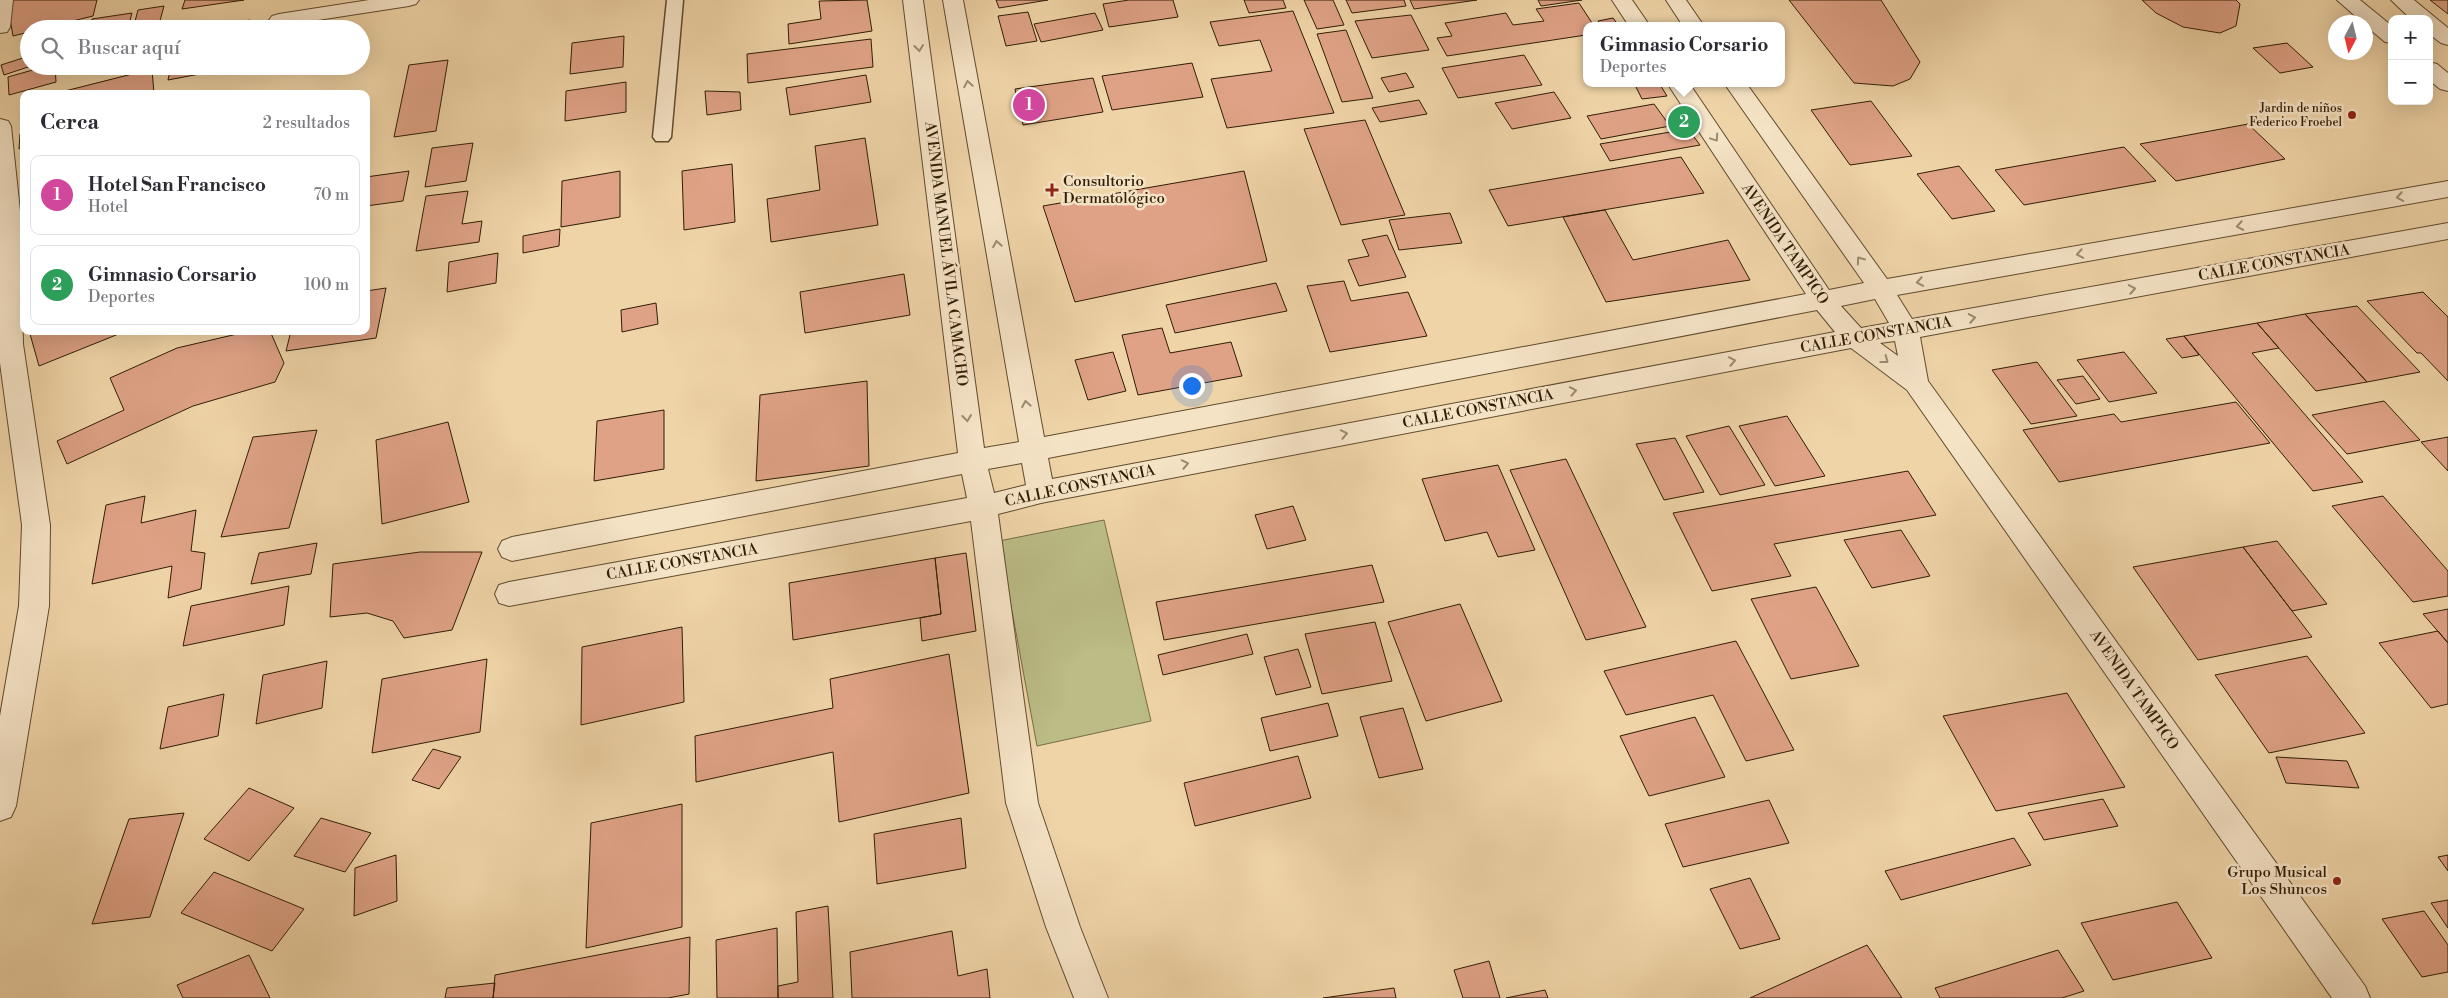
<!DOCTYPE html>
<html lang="es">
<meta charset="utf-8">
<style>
:root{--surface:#fff;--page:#f7f7f7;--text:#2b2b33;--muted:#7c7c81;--line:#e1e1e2;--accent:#8f2418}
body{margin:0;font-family:"Libre Bodoni",serif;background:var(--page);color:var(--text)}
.controls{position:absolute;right:15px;top:15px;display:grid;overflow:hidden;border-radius:10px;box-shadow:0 5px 20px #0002}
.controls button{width:45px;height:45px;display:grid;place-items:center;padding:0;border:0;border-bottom:1px solid var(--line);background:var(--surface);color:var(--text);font:25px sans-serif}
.compass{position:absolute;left:2328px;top:15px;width:45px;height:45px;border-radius:50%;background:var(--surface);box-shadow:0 5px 20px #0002;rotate:187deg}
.you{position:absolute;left:1191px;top:385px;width:18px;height:18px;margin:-12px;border:4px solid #fff;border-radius:50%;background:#1a73e8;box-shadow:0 0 0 8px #1a73e833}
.badge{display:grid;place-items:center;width:32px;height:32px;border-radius:50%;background:var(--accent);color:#fff;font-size:16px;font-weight:700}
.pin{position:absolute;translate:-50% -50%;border:2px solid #fff;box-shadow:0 1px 5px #0006}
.popup{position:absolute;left:1583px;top:22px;width:202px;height:65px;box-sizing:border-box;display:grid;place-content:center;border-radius:10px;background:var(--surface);filter:drop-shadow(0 1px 4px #0005);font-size:16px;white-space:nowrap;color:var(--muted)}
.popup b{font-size:19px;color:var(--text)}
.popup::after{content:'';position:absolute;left:50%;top:100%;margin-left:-10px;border:10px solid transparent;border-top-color:var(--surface)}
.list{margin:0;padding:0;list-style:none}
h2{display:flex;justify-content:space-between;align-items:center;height:65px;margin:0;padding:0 20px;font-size:21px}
h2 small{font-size:16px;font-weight:400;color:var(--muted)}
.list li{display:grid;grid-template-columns:32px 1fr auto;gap:15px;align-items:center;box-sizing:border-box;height:80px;margin:0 10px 10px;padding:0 10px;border:1px solid var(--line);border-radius:10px}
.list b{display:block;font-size:19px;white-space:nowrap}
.list p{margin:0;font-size:16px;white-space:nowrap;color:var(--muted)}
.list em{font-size:16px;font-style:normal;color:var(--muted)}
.icon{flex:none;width:28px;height:28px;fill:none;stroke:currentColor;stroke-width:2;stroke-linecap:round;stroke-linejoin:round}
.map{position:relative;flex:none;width:2448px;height:998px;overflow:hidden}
.search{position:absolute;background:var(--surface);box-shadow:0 5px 20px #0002;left:20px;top:20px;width:350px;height:55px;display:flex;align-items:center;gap:12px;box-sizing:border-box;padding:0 18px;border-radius:28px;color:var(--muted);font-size:19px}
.panel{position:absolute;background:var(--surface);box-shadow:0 5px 20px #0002;left:20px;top:90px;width:350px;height:245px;border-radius:10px}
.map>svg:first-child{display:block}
</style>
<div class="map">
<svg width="2448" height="998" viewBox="0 0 2448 998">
<rect width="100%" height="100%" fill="#efd4a7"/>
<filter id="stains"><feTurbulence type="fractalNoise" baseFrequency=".004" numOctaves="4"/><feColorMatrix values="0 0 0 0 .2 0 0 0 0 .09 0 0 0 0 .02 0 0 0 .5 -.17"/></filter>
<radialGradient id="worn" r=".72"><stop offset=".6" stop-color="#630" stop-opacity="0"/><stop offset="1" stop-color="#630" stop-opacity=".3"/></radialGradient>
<path fill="#bbbc86" stroke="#766c46" d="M1104,520L1151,721L1037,746L999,541Z"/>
<path fill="#dfa286" stroke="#301d05" d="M11,0H97L93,16L40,29H29V32L13,36L7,1Z
M185,0H244L182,9Z
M867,0L872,31L789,44L788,24L821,19L819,1Z
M996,0H1048L999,8Z
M1129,0H1173L1178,17L1109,27L1103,4Z
M1244,0H1283L1286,8L1249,13Z
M1304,0H1333L1344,25L1317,29Z
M1346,0H1404L1406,6L1352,13Z
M1410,0H1477L1414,9Z
M1538,0H1582L1541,6Z
M1789,0H1881L1920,62L1910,79L1893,86L1854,83Z
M2142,0H2236L2240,4L2236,26L2220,33L2183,27L2156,13Z
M2430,0H2448V14Z
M1579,3L1594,26H1586V35L1447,56L1437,38L1452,36L1445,23L1506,13L1513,25L1544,21L1536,9Z
M164,6L158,28L133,29L138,10Z
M1293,11L1334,113L1227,128L1211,79L1272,71L1260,40L1219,46L1210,22Z
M1028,12L1037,41L1006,46L998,16Z
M132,13L129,24L90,29L92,19Z
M1095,13L1103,30L1041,42L1034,24Z
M1411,15L1429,50L1372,58L1355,21Z
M1613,18L1619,26H1601L1598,21Z
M250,20L248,29H196Z
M1346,30L1373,98L1342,102L1317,34Z
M624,36L623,67L570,74L572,43Z
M871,39L873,67L748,83L747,54Z
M2287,43L2313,67L2280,73L2253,48Z
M1524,55L1542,85L1458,98L1442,68Z
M29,56V66H31L4,75L1,65Z
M448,60L436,131L394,137L409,65Z
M1192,63L1203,97L1112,110L1102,76Z
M47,66H55L56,82L9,95L8,77Z
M171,66H242L168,80Z
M152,69L154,94H60L61,92Z
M1406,73L1414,87L1389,92L1381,78Z
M866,75L871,102L790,115L786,88Z
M1093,78L1103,112L1023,125L1015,89Z
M626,82V112L565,121L566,91Z
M1634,83H1659L1667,96L1642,99Z
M705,91L740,92L741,110L707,115Z
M1554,92L1571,118L1512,129L1495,103Z
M1419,100L1427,114L1380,122L1372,108Z
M1871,101L1912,156L1850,165L1811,110Z
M1654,104L1670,126L1601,139L1587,116Z
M1365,120L1405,215L1341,225L1304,129Z
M2248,124L2285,159L2176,181L2140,144Z
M1688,129L1700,145L1610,161L1600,144Z
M24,133V147L19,149L20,134Z
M865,138L878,225L771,242L767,199L820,190L815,146Z
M473,143L466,181L425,187L432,148Z
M2124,147L2156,181L2024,205L1995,170Z
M1681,157L1704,193L1508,226L1489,190Z
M732,164L735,222L684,230L682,171Z
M1959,166L1995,211L1952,219L1917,174Z
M409,171L403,201L366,206V177Z
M620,171V217L561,227L562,181Z
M1244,171L1267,261L1075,302L1043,206Z
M468,191L462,224L482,221L479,242L416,251L426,196Z
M1605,210L1633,260L1728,240L1750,280L1606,302L1563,217Z
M1450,213L1462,243L1399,250L1389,220Z
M560,229L559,246L523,253V236Z
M1387,235L1406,277L1359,286L1348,260L1369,256L1362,240Z
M498,253L496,283L447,292L449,262Z
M904,274L910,315L805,333L800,292Z
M1344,281L1351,301L1408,292L1427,336L1330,352L1307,286Z
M1276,283L1287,311L1175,333L1166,305Z
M386,288L376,338L286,351L291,331H366V291Z
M2423,292L2448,317V381L2421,353H2417L2367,301Z
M656,303L658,324L622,332L621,310Z
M2357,306L2420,372L2367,382L2305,314Z
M2305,314L2367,382L2316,391L2257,323Z
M2257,323L2279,348L2252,353L2363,482L2313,491L2184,336Z
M1162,328L1170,353L1231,342L1242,376L1138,395L1122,335Z
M36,331H126L39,366L30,334Z
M250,331H270L284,363L275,382L193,406L67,464L57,441L124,410L110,378L177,348Z
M2184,336L2199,355L2182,358L2166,339Z
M1113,352L1126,391L1088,400L1075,360Z
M2124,352L2157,393L2109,402L2077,360Z
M2037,362L2077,416L2031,424L1992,370Z
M2083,376L2100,399L2076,404L2057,380Z
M867,381L869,466L756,481L760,395Z
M2384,401L2420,440L2347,454L2312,415Z
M2236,402L2270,443L2059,482L2023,430L2114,414L2121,422Z
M664,410V469L594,481L597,421Z
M1787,416L1825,476L1775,486L1739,426Z
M448,422L469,502L382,524L376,440Z
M1729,426L1765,485L1720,495L1686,436Z
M317,430L289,528L221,537L253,437Z
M2448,437V471L2421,442Z
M1675,438L1704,492L1664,500L1636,444Z
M1566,459L1646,627L1586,640L1510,470Z
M1498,465L1535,550L1498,557L1487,532L1445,541L1422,479Z
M1908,471L1936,515L1774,544L1791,576L1712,591L1673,513Z
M145,496L141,523L196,510L191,551L205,553L201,589L168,598L172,566L92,584L106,505Z
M2383,496L2448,571V596L2413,602L2332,506Z
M1293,506L1306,540L1267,549L1255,515Z
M1901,530L1930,576L1872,588L1844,540Z
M2277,541L2327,604L2292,611L2243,547Z
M317,543L311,574L251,584L259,553Z
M2243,547L2312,637L2198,660L2133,567Z
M420,552H482L452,630L404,638L393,621L367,613L330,617L333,564Z
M966,553L976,631L922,641L920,618L941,614L935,558Z
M935,558L941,614L793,640L789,583Z
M1372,565L1384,602L1164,640L1156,602Z
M289,586L284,625L183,646L191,606Z
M1816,587L1859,666L1791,679L1751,599Z
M1460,604L1502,701L1426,721L1388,622Z
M2448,609V643L2423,614Z
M1375,622L1392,681L1322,694L1305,634Z
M682,627L684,702L581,725L582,647Z
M2438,631L2448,643V704L2431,708L2379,643Z
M1247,634L1253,654L1163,675L1158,655Z
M1736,641L1794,750L1746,761L1713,695L1626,715L1604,671Z
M1298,649L1311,687L1276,695L1264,657Z
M949,654L969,793L839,822L833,752L696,782L695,736L833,708L830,679Z
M2307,656L2365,733L2269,753L2215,675Z
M487,659L480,732L372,753L382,679Z
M327,661L322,708L256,724L263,675Z
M2067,693L2125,787L1996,811L1943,716Z
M224,694L218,736L160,749L168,707Z
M1328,703L1338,736L1270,751L1261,718Z
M1403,708L1423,769L1379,778L1360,717Z
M1695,717L1725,777L1649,796L1620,736Z
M433,749L461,757L439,789L412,780Z
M1298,756L1311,798L1195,826L1184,783Z
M2276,757L2347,761L2359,788L2286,783Z
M249,788L294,808L249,861L204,839Z
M2103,799L2118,826L2044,840L2028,813Z
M1769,800L1789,843L1683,867L1665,824Z
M682,804V927L586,948L591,823Z
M184,813L150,917L92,924L129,819Z
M321,818L371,833L345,872L294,856Z
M961,818L966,868L877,884L874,834Z
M2014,838L2031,865L1901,900L1885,871Z
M396,855L397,901L354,916L355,868Z
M2448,855V871L2438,857Z
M214,872L304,909L272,951L181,913Z
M1750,878L1780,939L1740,949L1710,889Z
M2448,900V928L2431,903Z
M2177,902L2212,958L2113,980L2081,923Z
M828,906L833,998H778V986L798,982L796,912Z
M2424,911L2448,945V972L2422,977L2382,919Z
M777,928L778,998H717L716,940Z
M952,931L958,976L987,969L990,998H852L850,952Z
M690,937L689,994L668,998H493L495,975Z
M1867,945L1902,998H1750Z
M2058,950L2084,991L2062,998H1940L1935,988Z
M249,955L270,998H183L177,985Z
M1489,961L1500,998H1463L1454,970Z
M495,983L493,998H445L447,988Z
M1394,988L1396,998H1323Z
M1545,990L1548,998H1506Z"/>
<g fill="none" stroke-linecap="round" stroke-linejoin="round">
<defs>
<path id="service" d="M667,0H683L671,137L668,141H656L653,137Z"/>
<path id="minor" d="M0,0H13L10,27L7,32L0,33Z
M369,0H419L416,4L409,6L279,26L272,24L269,20L272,16L279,14Z
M903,0H923L984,448L1019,442L943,0H963L1044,437L1806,294L1667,83H1689L1829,290L1864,283L1724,83H1746L1887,279L2448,181V197L1897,295L1912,319L2448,223V239L1920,337L1928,381L2365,986L2370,998H2332L1907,390L1851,348L1041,503L998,514L1038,803L1080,927L1108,998H1074L1046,927L1006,803L971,521L509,606L499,603L495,594L499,585L509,582L967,498L962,474L512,561L502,557L498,549L502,541L512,537L958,453ZM1875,299L1889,323L1861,328L1841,306ZM1817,310L1835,332L1052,479L1048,458ZM1895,341L1898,356L1880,343ZM1022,463L1026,485L994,493L988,469Z
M1612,0H1632L1650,26H1629Z
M1666,0H1686L1704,26H1683Z
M2337,0H2360L2392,26V43L2385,42L2366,26V22H2362Z
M2391,0H2414L2448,28V45L2441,43L2429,34V19H2411Z
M2429,62L2437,64L2448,73V91L2440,89L2429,80Z
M0,119L8,121L11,126L20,211L23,344L50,525L49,606L16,806L11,817L0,821V716L19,606L22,525L0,363Z"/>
</defs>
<use href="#service" stroke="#604b2e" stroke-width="3"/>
<use href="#minor" stroke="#604b2e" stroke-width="2"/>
<use href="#service" fill="#f5e3c6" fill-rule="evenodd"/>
<use href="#minor" fill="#f5e3c6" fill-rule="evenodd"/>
</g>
<defs><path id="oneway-chevron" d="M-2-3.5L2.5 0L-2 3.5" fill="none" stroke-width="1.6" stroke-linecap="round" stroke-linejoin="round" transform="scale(1.25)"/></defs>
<g stroke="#9c8a6f">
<use href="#oneway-chevron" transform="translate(919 48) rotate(83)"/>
<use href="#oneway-chevron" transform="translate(968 84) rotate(-100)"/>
<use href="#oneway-chevron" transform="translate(1715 138) rotate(56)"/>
<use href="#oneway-chevron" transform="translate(2400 197) rotate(170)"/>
<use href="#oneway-chevron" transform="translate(2240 226) rotate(170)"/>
<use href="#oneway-chevron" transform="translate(997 244) rotate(-100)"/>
<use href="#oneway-chevron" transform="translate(2080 254) rotate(170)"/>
<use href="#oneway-chevron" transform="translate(1860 260) rotate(-125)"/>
<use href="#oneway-chevron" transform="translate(1920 282) rotate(170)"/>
<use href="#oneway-chevron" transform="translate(2132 289) rotate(-10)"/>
<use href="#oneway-chevron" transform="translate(1972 318) rotate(-10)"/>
<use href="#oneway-chevron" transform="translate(1885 360) rotate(37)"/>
<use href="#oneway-chevron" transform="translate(1732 361) rotate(-11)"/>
<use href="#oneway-chevron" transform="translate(1573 391) rotate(-11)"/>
<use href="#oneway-chevron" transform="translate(1026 404) rotate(-100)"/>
<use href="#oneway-chevron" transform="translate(967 418) rotate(83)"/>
<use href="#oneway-chevron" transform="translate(1344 434) rotate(-11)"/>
<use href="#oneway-chevron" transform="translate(1185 464) rotate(-11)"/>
</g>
<g fill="#8f2418" stroke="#f5e3c6" stroke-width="2">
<circle cx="2352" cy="115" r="5"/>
<path d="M1049.5 182.5h5v5h5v5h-5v5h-5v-5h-5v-5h5z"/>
<circle cx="2337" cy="881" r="5"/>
</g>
<g text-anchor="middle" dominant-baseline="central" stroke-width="5" stroke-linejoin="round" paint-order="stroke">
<g font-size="12" fill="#301d05" stroke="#f5e3c6" text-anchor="end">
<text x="2342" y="108">Jardin de niños<tspan x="2342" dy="14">Federico Froebel</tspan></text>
</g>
<g font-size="15" fill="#301d05" stroke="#f5e3c6" text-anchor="start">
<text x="1063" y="181">Consultorio<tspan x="1063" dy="17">Dermatológico</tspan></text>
<text x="2327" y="872" text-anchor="end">Grupo Musical<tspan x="2327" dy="17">Los Shuncos</tspan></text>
</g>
<g font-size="15" fill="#301d05" stroke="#f5e3c6">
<text transform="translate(1785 244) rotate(56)">AVENIDA TAMPICO</text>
<text transform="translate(946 254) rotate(83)">AVENIDA MANUEL ÁVILA CAMACHO</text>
<text transform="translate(2274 263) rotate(-10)">CALLE CONSTANCIA</text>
<text transform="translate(1876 335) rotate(-10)">CALLE CONSTANCIA</text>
<text transform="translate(1478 409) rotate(-11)">CALLE CONSTANCIA</text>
<text transform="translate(1080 486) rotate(-12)">CALLE CONSTANCIA</text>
<text transform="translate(682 562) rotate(-10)">CALLE CONSTANCIA</text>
<text transform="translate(2134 690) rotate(55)">AVENIDA TAMPICO</text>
</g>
</g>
<rect width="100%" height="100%" filter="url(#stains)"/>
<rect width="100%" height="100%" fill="url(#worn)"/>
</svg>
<div class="controls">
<button>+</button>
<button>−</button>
</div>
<svg class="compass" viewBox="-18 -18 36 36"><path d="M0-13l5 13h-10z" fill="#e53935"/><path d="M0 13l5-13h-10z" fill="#7c7c81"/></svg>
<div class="you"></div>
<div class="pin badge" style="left:1029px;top:105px;background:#d1479c">1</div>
<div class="pin badge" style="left:1684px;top:122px;background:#2e9e5b">2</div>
<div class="popup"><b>Gimnasio Corsario</b>Deportes</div>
<div class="search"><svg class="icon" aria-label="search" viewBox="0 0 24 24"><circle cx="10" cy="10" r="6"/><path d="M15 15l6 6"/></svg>Buscar aquí</div>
<section class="panel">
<h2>Cerca<small>2 resultados</small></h2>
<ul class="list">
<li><span class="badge" style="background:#d1479c">1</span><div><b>Hotel San Francisco</b><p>Hotel</p></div><em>70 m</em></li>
<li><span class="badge" style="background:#2e9e5b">2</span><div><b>Gimnasio Corsario</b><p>Deportes</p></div><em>100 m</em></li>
</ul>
</section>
</div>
